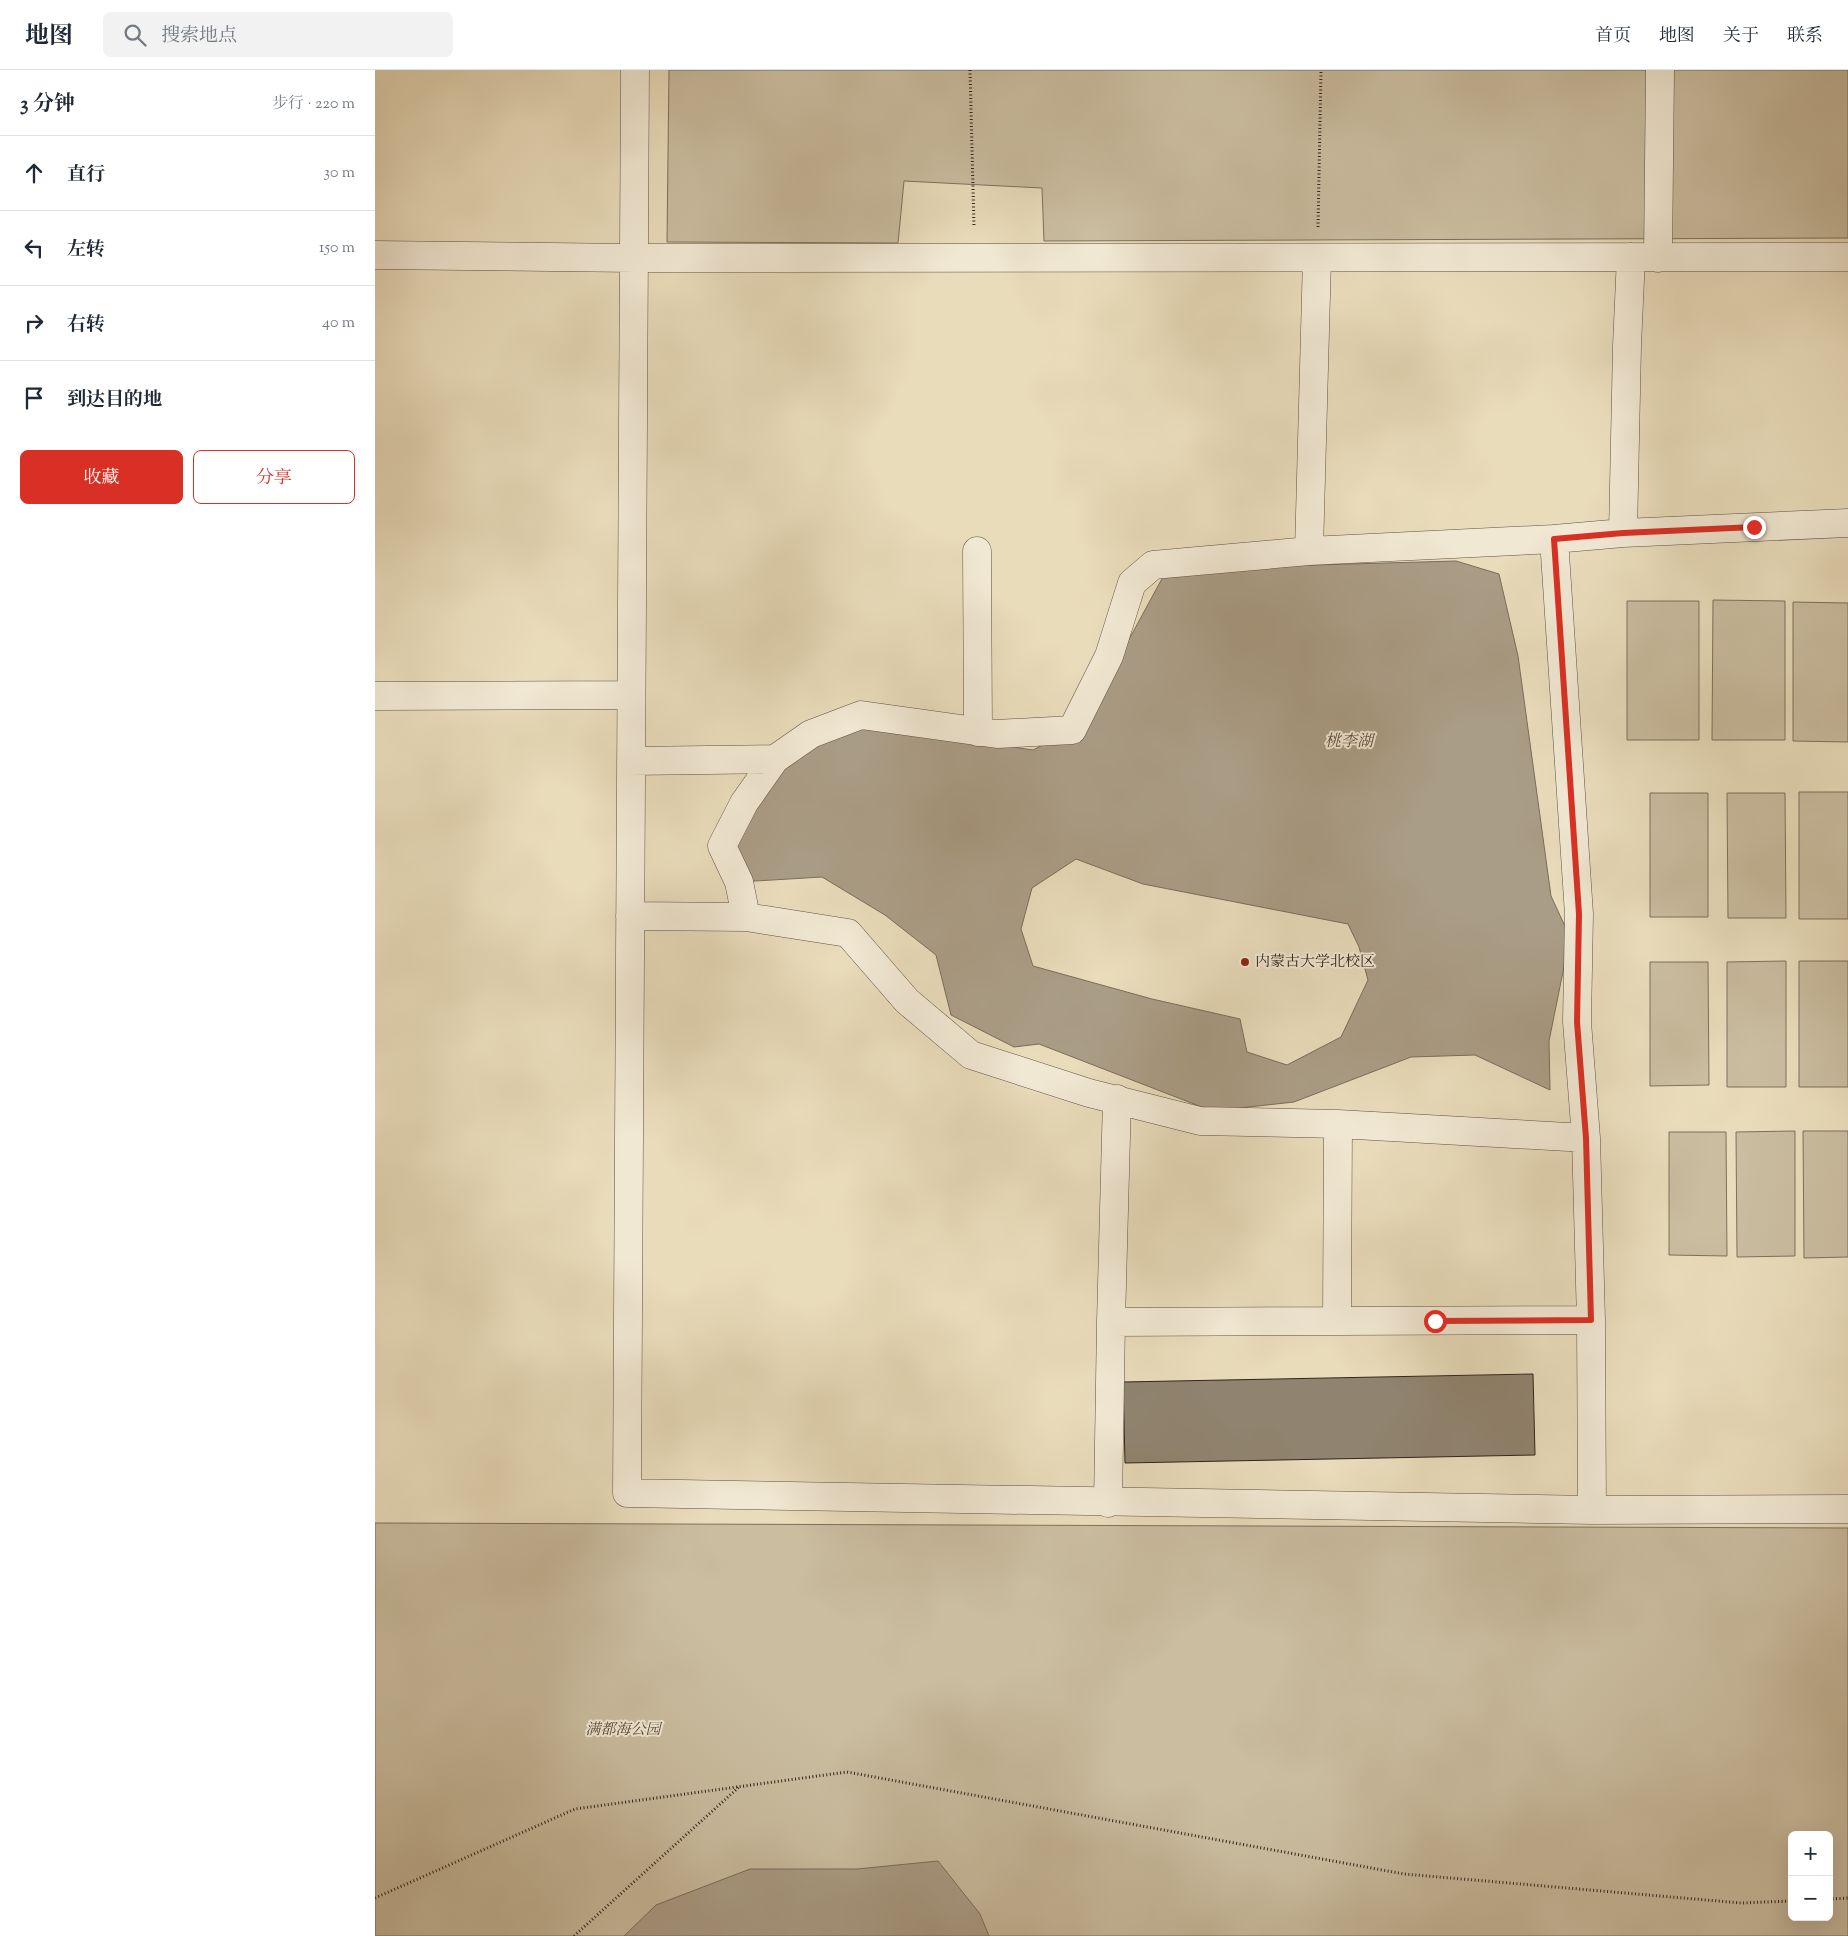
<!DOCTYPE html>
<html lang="zh">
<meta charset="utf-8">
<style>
:root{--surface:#fff;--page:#f2f2f3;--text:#1f2937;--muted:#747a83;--line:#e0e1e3;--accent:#d93025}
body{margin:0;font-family:"Sorts Mill Goudy","Noto Serif SC",serif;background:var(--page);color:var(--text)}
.controls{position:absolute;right:15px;bottom:15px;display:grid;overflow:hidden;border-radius:8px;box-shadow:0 5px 20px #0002}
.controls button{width:45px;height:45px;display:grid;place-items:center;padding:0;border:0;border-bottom:1px solid var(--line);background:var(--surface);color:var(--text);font:25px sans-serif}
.stop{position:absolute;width:15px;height:15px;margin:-11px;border:4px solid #d93025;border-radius:50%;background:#fff}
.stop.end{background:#d93025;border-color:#fff;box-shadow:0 1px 5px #0008}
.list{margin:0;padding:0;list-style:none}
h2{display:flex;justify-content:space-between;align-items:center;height:65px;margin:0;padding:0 20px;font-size:21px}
h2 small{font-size:16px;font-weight:400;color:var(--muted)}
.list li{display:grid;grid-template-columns:32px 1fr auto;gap:15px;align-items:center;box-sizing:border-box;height:75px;padding:0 20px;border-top:1px solid var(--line)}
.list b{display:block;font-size:19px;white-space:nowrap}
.list em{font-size:16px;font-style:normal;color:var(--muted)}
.actions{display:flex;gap:10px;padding:15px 20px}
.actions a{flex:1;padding:11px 0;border:1px solid var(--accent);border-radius:8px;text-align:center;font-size:18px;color:var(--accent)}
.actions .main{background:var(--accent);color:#fff}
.icon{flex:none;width:28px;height:28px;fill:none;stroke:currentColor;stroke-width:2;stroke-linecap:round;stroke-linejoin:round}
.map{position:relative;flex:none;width:1473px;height:1866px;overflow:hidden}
header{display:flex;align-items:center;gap:30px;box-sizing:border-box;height:70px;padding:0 25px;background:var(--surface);border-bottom:1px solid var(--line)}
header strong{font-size:24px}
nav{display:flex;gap:28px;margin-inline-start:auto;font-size:18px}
.search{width:350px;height:45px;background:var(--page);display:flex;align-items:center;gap:12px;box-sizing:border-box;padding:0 18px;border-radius:8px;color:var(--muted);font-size:19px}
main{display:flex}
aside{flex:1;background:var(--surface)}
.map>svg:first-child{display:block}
</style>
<header>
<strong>地图</strong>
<div class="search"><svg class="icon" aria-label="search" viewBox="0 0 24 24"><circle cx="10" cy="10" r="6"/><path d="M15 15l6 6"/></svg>搜索地点</div>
<nav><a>首页</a><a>地图</a><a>关于</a><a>联系</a></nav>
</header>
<main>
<aside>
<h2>3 分钟<small>步行 · 220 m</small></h2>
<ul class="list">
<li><svg class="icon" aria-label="ahead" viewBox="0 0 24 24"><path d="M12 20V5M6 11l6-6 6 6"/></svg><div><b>直行</b></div><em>30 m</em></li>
<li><svg class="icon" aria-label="left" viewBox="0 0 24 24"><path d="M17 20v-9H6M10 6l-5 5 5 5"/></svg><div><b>左转</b></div><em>150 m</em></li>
<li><svg class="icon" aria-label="right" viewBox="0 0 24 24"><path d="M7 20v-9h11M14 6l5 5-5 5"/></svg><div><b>右转</b></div><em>40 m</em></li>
<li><svg class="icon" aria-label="arrive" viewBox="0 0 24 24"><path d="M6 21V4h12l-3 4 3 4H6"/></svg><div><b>到达目的地</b></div></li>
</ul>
<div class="actions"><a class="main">收藏</a><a>分享</a></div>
</aside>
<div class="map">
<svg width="1473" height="1866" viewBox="0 0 1473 1866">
<rect width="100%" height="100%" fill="#e9dcbb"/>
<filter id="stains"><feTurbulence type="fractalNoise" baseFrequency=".004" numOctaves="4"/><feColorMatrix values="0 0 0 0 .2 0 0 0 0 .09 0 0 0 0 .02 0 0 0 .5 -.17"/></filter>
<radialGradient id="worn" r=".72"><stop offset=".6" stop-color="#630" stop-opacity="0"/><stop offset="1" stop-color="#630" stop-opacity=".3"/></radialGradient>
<path fill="#cabda0" stroke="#7d705f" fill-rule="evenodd" d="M294,0H1473V168L669,171L667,118L529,111L523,173L292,172Z
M1338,530L1410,531V670H1337Z
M1252,531H1324V670H1252Z
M1418,532L1473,533V672L1418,671Z
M1424,722H1473V849H1424Z
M1275,723H1333V847H1275Z
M1352,723H1410L1411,848H1353Z
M1411,891V1017H1352V892Z
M1424,891H1473V1017H1424Z
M1275,892H1333L1334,1015L1275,1016Z
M1420,1061V1186L1362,1187L1361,1062Z
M1428,1061H1473V1187L1429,1188Z
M1294,1062H1351L1352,1186L1294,1185Z
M0,1453L1473,1458V1866H0ZM1417,1765H1454V1847H1417Z"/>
<path fill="#aa9d86" stroke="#796d5c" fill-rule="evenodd" d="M1081,491L1124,504L1143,586L1176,826L1195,867L1174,971L1175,1020L1100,985L1036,987L919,1032L837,1041L664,974L639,977L576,945L561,885L510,845L447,807L364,812L347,776L369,733L442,667L500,652L589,670L658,680L708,654L789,505L871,497ZM701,789L768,814L973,854L984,877L993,910L966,967L912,995L872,982L865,949L777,929L658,896L646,859L657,818Z
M563,1791L605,1844L614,1866H249L281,1835L375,1799H482Z"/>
<path fill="#908470" stroke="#30241e" d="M1158,1304L1160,1385L750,1393L748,1312Z"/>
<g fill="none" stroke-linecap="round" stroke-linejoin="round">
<defs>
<path id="minor" d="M260,0L252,1423L1217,1440L1473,1439
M0,185L259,188L1473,187
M1283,188L1285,0
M1248,463L1473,453
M602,481L603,662
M934,481L942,188
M0,626L256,625
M256,691L400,689
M255,846L371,847L473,863L532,931L596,985L714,1023L825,1051L963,1054L962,1251L736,1252L742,1029
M371,847L364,812L347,776L369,733L400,689L436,664L486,645L622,664L697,660L734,586L757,513L778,495L934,481L1179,469
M963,1054L1211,1068L1216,1250
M1211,1068L1202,952L1204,844L1179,469L1248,463L1252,276L1256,187
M962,1251L1216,1250L1217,1440
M733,1433L736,1252"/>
</defs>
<use href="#minor" stroke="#5e5245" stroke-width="29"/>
<path stroke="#30241e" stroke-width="3" stroke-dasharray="1 2.5" stroke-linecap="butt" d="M595,0L599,157
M943,157L946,0
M0,1828L200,1739L472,1702L1029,1804L1366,1833L1417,1831
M1454,1829L1473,1828
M199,1866L364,1717"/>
<use href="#minor" stroke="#f1e8d3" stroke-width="28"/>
</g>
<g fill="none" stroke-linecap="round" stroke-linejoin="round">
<path stroke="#d93025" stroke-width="6" d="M1060,1251L1216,1250L1211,1068L1202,952L1204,844L1179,469L1248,463L1379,457"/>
</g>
<circle fill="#8f2418" stroke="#f1e8d3" stroke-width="2" cx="870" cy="892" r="5"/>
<g text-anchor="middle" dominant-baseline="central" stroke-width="4" stroke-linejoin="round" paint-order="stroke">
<g font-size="15" fill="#30241e" stroke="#f1e8d3" text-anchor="start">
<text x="880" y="892">内蒙古大学北校区</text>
</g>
<g font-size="15" font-style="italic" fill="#564a3e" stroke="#f1e8d3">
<text x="248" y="1660">满都海公园</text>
</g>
<g font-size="16" font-style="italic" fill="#5b4e42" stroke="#f1e8d3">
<text x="974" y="672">桃李湖</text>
</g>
</g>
<rect width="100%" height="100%" filter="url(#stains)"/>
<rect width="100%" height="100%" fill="url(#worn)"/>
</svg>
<div class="controls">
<button>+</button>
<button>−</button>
</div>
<div class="stop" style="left:1060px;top:1251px"></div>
<div class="stop end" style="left:1379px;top:457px"></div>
</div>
</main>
